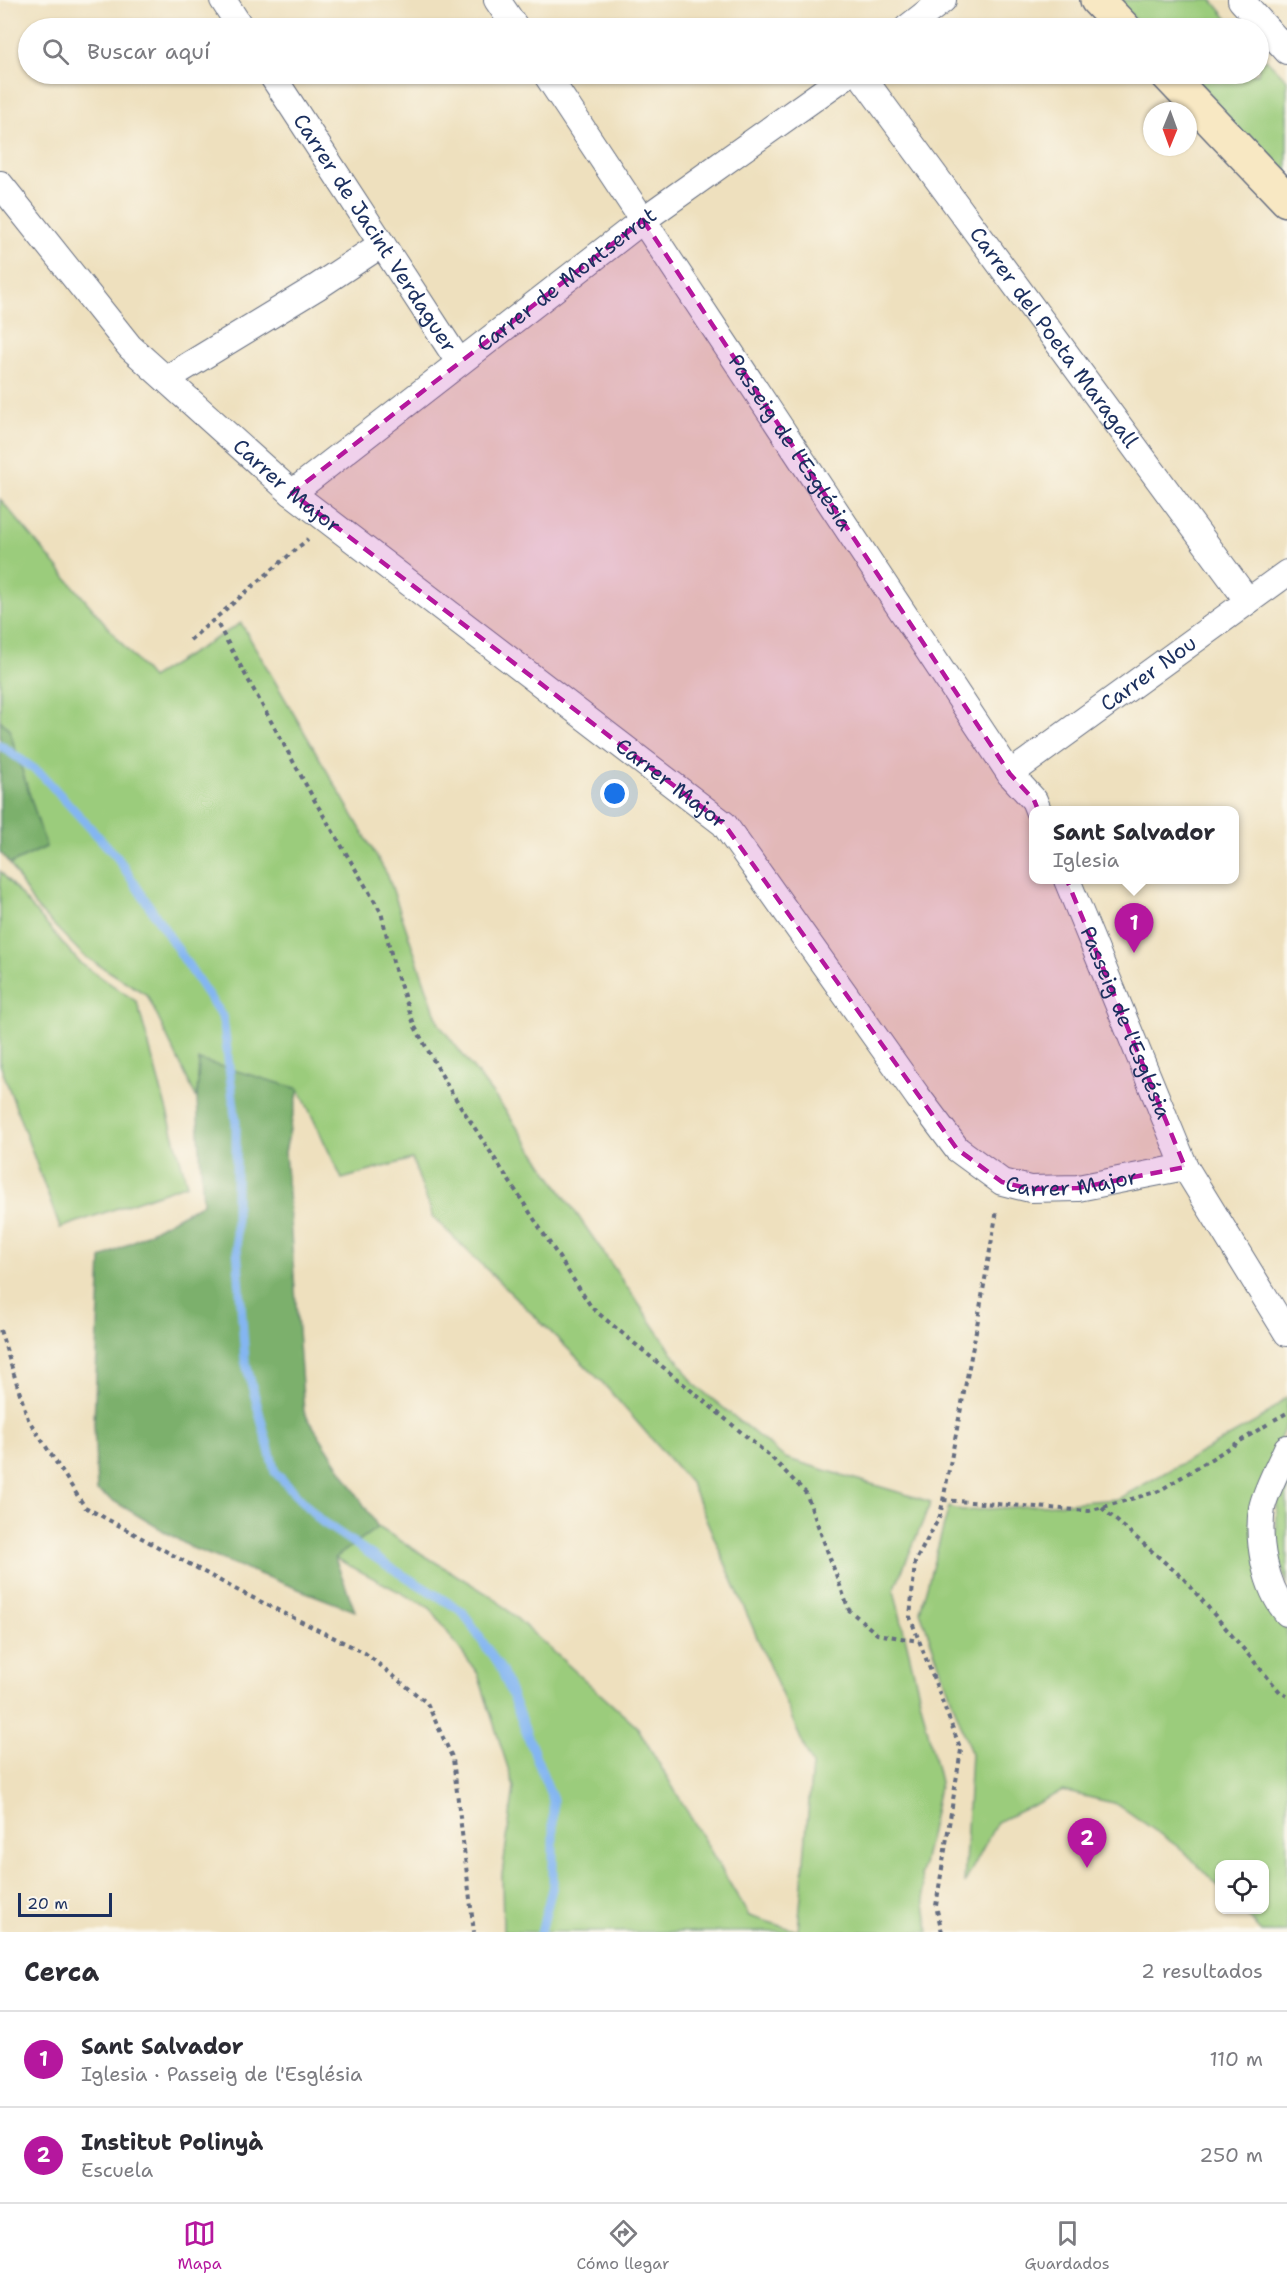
<!DOCTYPE html>
<html lang="es">
<meta charset="utf-8">
<style>
:root{--surface:#fff;--page:#f2f2f3;--text:#2b2b33;--muted:#7c7c81;--line:#e1e1e2;--accent:#b5179e}
body{margin:0;font-family:"Shantell Sans",sans-serif;background:var(--page);color:var(--text)}
.controls{position:absolute;right:18px;bottom:18px;display:grid;overflow:hidden;border-radius:12px;box-shadow:0 2px 4px #0004}
.controls button{width:54px;height:54px;display:grid;place-items:center;padding:0;border:0;border-bottom:2px solid var(--line);background:var(--surface);color:var(--text);font:30px sans-serif}
.compass{position:absolute;left:1143px;top:102px;width:54px;height:54px;border-radius:50%;background:var(--surface);box-shadow:0 2px 4px #0004;rotate:181deg}
.scale{position:absolute;left:18px;bottom:15px;width:94px;box-sizing:border-box;padding-left:6px;border:3px solid #1b2f5e;border-top:0;font-size:16px;line-height:21px;white-space:nowrap;color:#1b2f5e;-webkit-text-stroke:4px #fbf7ec;paint-order:stroke}
.you{position:absolute;left:615px;top:794px;width:21px;height:21px;margin:-15px;border:4px solid #fff;border-radius:50%;background:#1a73e8;box-shadow:0 0 0 9px #1a73e833}
.badge{display:grid;place-items:center;width:39px;height:39px;border-radius:50%;background:var(--accent);color:#fff;font-size:20px;font-weight:700}
.pin{position:absolute;translate:-50% -50px;filter:drop-shadow(0 2px 3px #0008)}
.pin::after{content:'';position:absolute;top:32px;width:21px;height:18px;background:inherit;clip-path:polygon(0 0,100% 0,50% 100%)}
.popup{position:absolute;left:1029px;top:806px;width:210px;height:78px;box-sizing:border-box;display:grid;place-content:center;border-radius:12px;background:var(--surface);filter:drop-shadow(0 2px 4px #0005);font-size:20px;white-space:nowrap;color:var(--muted)}
.popup b{font-size:22px;color:var(--text)}
.popup::after{content:'';position:absolute;left:50%;top:100%;margin-left:-12px;border:12px solid transparent;border-top-color:var(--surface)}
.list{margin:0;padding:0;list-style:none}
h2{display:flex;justify-content:space-between;align-items:center;height:78px;margin:0;padding:0 24px;font-size:26px}
h2 small{font-size:20px;font-weight:400;color:var(--muted)}
.list li{display:grid;grid-template-columns:39px 1fr auto;gap:18px;align-items:center;box-sizing:border-box;height:96px;padding:0 24px;border-top:2px solid var(--line)}
.list b{display:block;font-size:22px;white-space:nowrap}
.list p{margin:0;font-size:20px;white-space:nowrap;color:var(--muted)}
.list em{font-size:20px;font-style:normal;color:var(--muted)}
.icon{flex:none;width:33px;height:33px;fill:none;stroke:currentColor;stroke-width:2;stroke-linecap:round;stroke-linejoin:round}
.map{position:relative;flex:none;width:1287px;height:1932px;overflow:hidden}
.search{position:absolute;background:var(--surface);box-shadow:0 2px 4px #0004;left:18px;right:18px;top:18px;height:66px;display:flex;align-items:center;gap:15px;box-sizing:border-box;padding:0 21px;border-radius:33px;color:var(--muted);font-size:22px}
.sheet{height:270px;background:var(--surface)}
nav{display:flex;justify-content:space-around;align-items:center;box-sizing:border-box;height:84px;border-top:2px solid var(--line);background:var(--surface);font-size:16px;color:var(--muted)}
nav a{display:grid;justify-items:center;gap:3px}
nav .on{color:var(--accent)}
.map>svg:first-child{display:block}
</style>
<div class="map">
<svg width="1287" height="1932" viewBox="0 0 1287 1932">
<rect width="100%" height="100%" fill="#fbf7ec"/>
<filter id="ink" filterUnits="userSpaceOnUse"><feTurbulence type="fractalNoise" baseFrequency=".0167" numOctaves="2"/><feDisplacementMap in="SourceGraphic" scale="12" xChannelSelector="R" yChannelSelector="G"/><feConvolveMatrix kernelMatrix="1 2 1 2 8 2 1 2 1" color-interpolation-filters="sRGB"/></filter>
<filter id="wash" filterUnits="userSpaceOnUse"><feTurbulence type="fractalNoise" baseFrequency=".008" numOctaves="4" result="noise"/><feDisplacementMap in="SourceGraphic" scale="24" xChannelSelector="R" yChannelSelector="G"/><feGaussianBlur stdDeviation="1.35" result="paint"/><feColorMatrix in="noise" values="0 0 0 0 0 0 0 0 0 0 0 0 0 0 0 0 0 1.4 0 .05"/><feComposite in="paint" operator="in"/></filter>
<g filter="url(#wash)">
<rect width="100%" height="100%" fill="#eee0be"/>
<path fill="#9bcc7c" stroke="#5b7e6d" stroke-width="1.5" d="M1116,0H1212L1230,22L1228,28H1143Z
M1266,59L1287,80V180L1186,74H1258L1259,64Z
M0,499L151,678L241,623L388,876L439,1024L505,1110L694,1384L785,1458L931,1502L894,1590L940,1782L921,1875L929,1932H503L502,1875L514,1787L478,1674L430,1608L335,1558L378,1527L494,1598L638,1728L749,1916L798,1931L812,1765L691,1484L602,1382L433,1217L412,1159L342,1179L299,1089L199,1061L197,1099L147,995L84,956L35,906L10,864L46,847L9,729L0,720Z
M0,871L80,963L137,1002L187,1184L60,1228L0,1064Z
M1287,1397V1422L1251,1508L1261,1591L1271,1614L1287,1630V1932H1262L1241,1910H1264V1864H1220L1219,1887L1184,1851L1117,1804L1063,1791L997,1822L964,1884L971,1753L920,1611L949,1507L962,1511L1118,1499L1259,1420Z
M1287,1481V1587L1276,1547L1277,1503Z"/>
<path fill="#7cb06c" stroke="#4c7065" stroke-width="1.5" d="M0,720L9,729L46,847L10,864L0,852Z
M199,1060L299,1089L285,1152L304,1412L378,1527L335,1558L355,1611L192,1548L97,1491L94,1423L101,1259L203,1203L197,1099Z"/>
<g fill="none" stroke-linecap="round" stroke-linejoin="round">
<path stroke="#84b6f1" stroke-width="9" d="M0,745L41,774L117,857L223,1018L236,1124V1234L245,1360L275,1472L321,1521L385,1564L462,1611L502,1671L553,1800V1885L541,1932"/>
</g>
</g>
<g filter="url(#ink)">
<g fill="none" stroke-linecap="round" stroke-linejoin="round">
<defs>
<g id="street">
<path d="M223,0L241,28"/>
<path d="M497,0L516,28"/>
<path d="M1241,0L1287,51"/>
<path d="M907,28L943,0"/>
<path id="s1" d="M271,74L459,362"/>
<path id="s2" d="M546,74L1010,774L1034,800L1038,810"/>
<path id="s3" d="M860,74L1248,601"/>
<path id="s4" d="M0,184L130,347L292,493L724,824L918,1097L957,1149L1002,1182L1030,1189L1078,1188L1185,1167"/>
<path d="M166,379L317,287L382,244"/>
<path id="s5" d="M292,493L643,220L848,74"/>
<path id="s6" d="M1010,774L1287,573"/>
<path id="s7" d="M1067,880L1185,1167L1287,1333"/>
<path d="M1287,1448C1280,1464 1265,1492 1262,1508C1257,1541 1265,1587 1287,1613"/>
</g>
<path id="secondary" d="M1097,0L1124,28
M1167,74L1287,200"/>
</defs>
<use href="#street" stroke="#656d80" stroke-width="28"/>
<use href="#secondary" stroke="#656d80" stroke-width="36"/>
<path stroke="#656d80" stroke-width="4" stroke-dasharray="4.5 4.5" stroke-linecap="butt" d="M218,625L316,803L381,912L395,970L415,1027L450,1090L592,1308L771,1457L806,1493L849,1610L877,1634L919,1641
M190,640L308,539
M0,1330L28,1419L85,1507L235,1589L365,1653L427,1703L453,1759L474,1932
M1274,1420L1287,1413
M943,1500L1089,1511L1159,1491L1268,1424
M1102,1508L1184,1579L1280,1692L1287,1696
M942,1932L936,1906L961,1750L910,1617L915,1562L940,1516L976,1331L997,1210"/>
<use href="#street" stroke="#fff" stroke-width="26"/>
<use href="#secondary" stroke="#f8e8c3" stroke-width="33"/>
</g>
</g>
<path fill="#b5179e" fill-opacity="0.2" stroke="#b5179e" stroke-width="4.5" stroke-dasharray="12 8" stroke-linejoin="round" d="M643,220L1010,774L1034,800L1185,1167L1078,1188L1030,1189L1002,1182L957,1149L724,824L292,493Z"/>
<g text-anchor="middle" dominant-baseline="central" stroke-width="4.5" stroke-linejoin="round" paint-order="stroke">
<g font-size="21" fill="#1b2f5e" stroke="#fbf7ec">
<text stroke="none"><textPath href="#s1" startOffset="190">Carrer de Jacint Verdaguer</textPath></text>
<text stroke="none"><textPath href="#s5" startOffset="348">Carrer de Montserrat</textPath></text>
<text stroke="none"><textPath href="#s3" startOffset="327">Carrer del Poeta Maragall</textPath></text>
<text stroke="none"><textPath href="#s2" startOffset="442">Passeig de l'Església</textPath></text>
<text stroke="none"><textPath href="#s4" startOffset="418">Carrer Major</textPath></text>
<text stroke="none"><textPath href="#s6" startOffset="171">Carrer Nou</textPath></text>
<text stroke="none"><textPath href="#s4" startOffset="904">Carrer Major</textPath></text>
<text stroke="none"><textPath href="#s7" startOffset="154">Passeig de l'Església</textPath></text>
<text stroke="none"><textPath href="#s4" startOffset="1497">Carrer Major</textPath></text>
</g>
</g>
</svg>
<div class="controls">
<button><svg class="icon" aria-label="locate" viewBox="0 0 24 24"><circle cx="12" cy="12" r="6"/><path d="M12 2v4M12 18v4M2 12h4M18 12h4"/></svg></button>
</div>
<svg class="compass" viewBox="-18 -18 36 36"><path d="M0-13l5 13h-10z" fill="#e53935"/><path d="M0 13l5-13h-10z" fill="#7c7c81"/></svg>
<div class="scale">20 m</div>
<div class="you"></div>
<div class="pin badge" style="left:1134px;top:953px">1</div>
<div class="popup"><b>Sant Salvador</b>Iglesia</div>
<div class="pin badge" style="left:1087px;top:1868px">2</div>
<div class="search"><svg class="icon" aria-label="search" viewBox="0 0 24 24"><circle cx="10" cy="10" r="6"/><path d="M15 15l6 6"/></svg>Buscar aquí</div>
</div>
<section class="sheet">
<h2>Cerca<small>2 resultados</small></h2>
<ul class="list">
<li><span class="badge">1</span><div><b>Sant Salvador</b><p>Iglesia · Passeig de l'Església</p></div><em>110 m</em></li>
<li><span class="badge">2</span><div><b>Institut Polinyà</b><p>Escuela</p></div><em>250 m</em></li>
</ul>
</section>
<nav>
<a class="on"><svg class="icon" aria-label="map" viewBox="0 0 24 24"><path d="M3 6l6-2 6 2 6-2v14l-6 2-6-2-6 2zM9 4v14M15 6v14"/></svg>Mapa</a>
<a><svg class="icon" aria-label="directions" viewBox="0 0 24 24"><path d="M12 3l9 9-9 9-9-9zM9 14v-3h6M13 9l2 2-2 2"/></svg>Cómo llegar</a>
<a><svg class="icon" aria-label="saved" viewBox="0 0 24 24"><path d="M7 4h10v16l-5-4-5 4z"/></svg>Guardados</a>
</nav>
